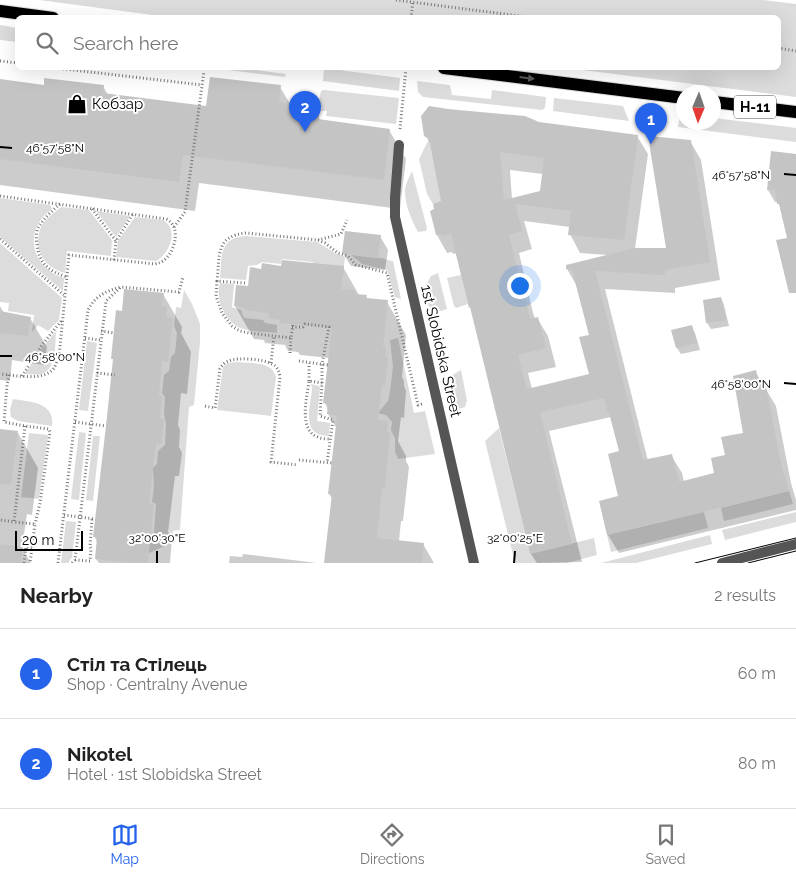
<!DOCTYPE html>
<meta charset="utf-8">
<style>
:root{--surface:#fff;--page:#f2f2f2;--text:#222;--muted:#767676;--line:#e0e0e0;--accent:#2563eb}
body{margin:0;font-family:Raleway,sans-serif;background:var(--page);color:var(--text)}
.compass{position:absolute;left:676px;top:85px;width:45px;height:45px;border-radius:50%;background:var(--surface);box-shadow:0 5px 20px #0002;rotate:182deg}
.scale{position:absolute;left:15px;bottom:12px;width:68px;box-sizing:border-box;padding-left:5px;border:2px solid #000;border-top:0;font-size:14px;line-height:18px;white-space:nowrap;color:#000;-webkit-text-stroke:4px #fff;paint-order:stroke}
.you{position:absolute;left:519px;top:285px;width:18px;height:18px;margin:-12px;border:4px solid #fff;border-radius:50%;background:#1a73e8;box-shadow:0 0 0 8px #1a73e833}
.badge{display:grid;place-items:center;width:32px;height:32px;border-radius:50%;background:var(--accent);color:#fff;font-size:16px;font-weight:700}
.pin{position:absolute;translate:-50% -41px;filter:drop-shadow(0 1px 2px #0008)}
.pin::after{content:'';position:absolute;top:26px;width:18px;height:15px;background:inherit;clip-path:polygon(0 0,100% 0,50% 100%)}
.list{margin:0;padding:0;list-style:none}
h2{display:flex;justify-content:space-between;align-items:center;height:65px;margin:0;padding:0 20px;font-size:21px}
h2 small{font-size:16px;font-weight:400;color:var(--muted)}
.list li{display:grid;grid-template-columns:32px 1fr auto;gap:15px;align-items:center;box-sizing:border-box;height:90px;padding:0 20px;border-top:1px solid var(--line)}
.list b{display:block;font-size:19px;white-space:nowrap}
.list p{margin:0;font-size:16px;white-space:nowrap;color:var(--muted)}
.list em{font-size:16px;font-style:normal;color:var(--muted)}
.icon{flex:none;width:28px;height:28px;fill:none;stroke:currentColor;stroke-width:2;stroke-linecap:round;stroke-linejoin:round}
.map{position:relative;flex:none;width:796px;height:563px;overflow:hidden}
.search{position:absolute;background:var(--surface);box-shadow:0 5px 20px #0002;left:15px;right:15px;top:15px;height:55px;display:flex;align-items:center;gap:12px;box-sizing:border-box;padding:0 18px;border-radius:8px;color:var(--muted);font-size:19px}
.sheet{height:245px;background:var(--surface)}
nav{display:flex;justify-content:space-around;align-items:center;box-sizing:border-box;height:70px;border-top:1px solid var(--line);background:var(--surface);font-size:14px;color:var(--muted)}
nav a{display:grid;justify-items:center;gap:2px}
nav .on{color:var(--accent)}
.map>svg:first-child{display:block}
</style>
<div class="map">
<svg width="796" height="563" viewBox="0 0 796 563">
<rect width="100%" height="100%" fill="#fff"/>
<path fill="#dcdcdc" d="M39,0H763L796,4V97L567,68H778V18H175Z
M0,25L17,28V42L0,40Z
M213,68H241L286,74L285,77Z
M324,68L400,78L399,91L323,81Z
M417,81L450,85L452,95L491,99L492,90L546,97L545,108L542,110L423,97L418,92Z
M324,90L399,98L396,124L326,116L327,111H321L322,107L318,106L321,91Z
M554,98L623,106L629,121L553,111Z
M680,114H683L684,122H714V118L796,128V142L678,127Z
M429,139L442,201L433,204L427,194L419,159Z
M412,171L427,228L426,231L418,232C411,219 405,205 405,190C405,184 410,176 412,171Z
M0,198L50,205L52,209C29,225 27,254 50,271C54,275 60,276 64,278L63,291L0,237Z
M61,207L89,210L112,240L111,256L67,251L65,273C50,269 39,259 38,242C38,237 39,232 41,227C46,218 54,213 61,207Z
M96,211L130,216L116,237Z
M135,217L163,220C180,230 169,254 156,261L116,257L118,241Z
M246,236L317,242L335,253L345,257L343,275L333,274L313,267V262L282,259L281,264L262,262L257,265L248,266L246,280L220,278C222,256 219,238 246,236Z
M0,243L62,298L59,320L48,331L38,325L32,332L34,315L8,311L9,303L0,302Z
M351,255L377,258C383,257 387,261 393,261L401,299L395,297L387,270L362,264Z
M438,273L447,309L441,311H430C426,296 423,290 431,276Z
M461,275L468,304L456,308L454,306L447,278Z
M220,283L234,284L232,307L241,310L243,316L245,318L263,320L265,323L277,325V333C265,332 252,332 240,328C229,323 219,307 219,295C218,291 219,287 220,283Z
M184,290L192,304L200,324V342L194,405L189,407L180,530L173,531L171,543L147,554L149,542L154,533L156,504L152,502L154,486L153,468L157,464L158,451L165,445L166,424L164,414L165,397L162,393L164,375L169,371L171,357L175,353L177,333L174,326L176,307L181,308Z
M56,331C55,343 57,370 41,374C36,375 30,374 25,374L42,348Z
M398,338L414,413L425,411L435,454L398,459L395,451V438L391,430L392,422L386,415L378,413L388,401L390,392L393,366L390,340Z
M87,341L97,343L88,411L79,410Z
M238,362C252,364 272,361 276,377L271,416L217,410L223,367L228,363Z
M461,370L467,400L465,407L455,410L447,378Z
M311,384L319,386L320,388L317,421L330,423L329,436C325,436 321,435 318,434C303,427 311,402 312,389Z
M13,399C31,402 55,402 52,426L18,421L11,417L10,410Z
M499,428L530,554L594,538L597,555L567,563H515L485,441Z
M79,432L86,433L79,500L71,499Z
M29,433L48,435L39,499L21,497Z
M93,436H100L93,501L86,500Z
M789,491L793,504L724,521L721,508Z
M704,512L708,528L611,552L607,535Z
M796,512V522L725,540L722,530Z
M66,521L76,522L72,557L68,563H61Z
M710,535L712,544L636,563H601Z"/>
<path fill="#0003" fill-rule="evenodd" d="M0,80L45,86H103L108,95L207,107L280,87L296,114L318,116L321,121L389,130L406,159L400,209L199,183L195,211L0,185Z
M538,123L637,136L648,154L635,249H668L690,141L701,160L720,280L675,288V293L605,289L648,461L671,455L682,473L684,482L715,474L727,456L745,434L755,371L776,406L791,483L796,500V510L619,553L608,535L600,502L620,497V452L611,417L549,431L582,562L537,563L531,554L473,312L457,253L453,254L452,252L447,253L437,235L442,202L432,146L426,136ZM510,170L543,174L541,192L512,199ZM524,221L570,227V234L580,253L608,255L567,269L578,288L590,335V375L532,389L528,373L556,367L548,336L537,318L535,319L533,313L519,253L532,249Z
M772,153L796,156V273L782,210L778,202H775L768,190Z
M380,236L388,250L385,270L351,266L343,253Z
M282,267H343L359,295L366,296L368,300L387,302L406,335L402,377L404,381V386L406,391L404,418L401,417L398,441L406,456V461L409,467L403,521H401L399,541L423,544L434,563H326L333,500L329,494L337,429L328,414V410L325,403L330,358L300,355L298,352L288,351L285,345L265,343L264,340L254,339L235,306L262,270Z
M163,294L182,327L181,333L191,352L187,394L181,393L178,425L180,430L179,447L182,453L179,476H175L168,532L172,538L170,563H172H99L96,559L98,543L94,536L114,361L112,358L123,312Z
M721,298L724,305L729,326L711,329L707,323Z
M0,306L4,313L30,318L47,347L44,365L12,360L10,381L0,380Z
M691,327L695,333L700,350L681,354L677,348Z
M0,430L18,433L38,468L32,515L27,514L22,548L31,563H0Z
M243,554L317,563H229L230,556L242,557Z"/>
<path fill="#c4c4c4" fill-rule="evenodd" d="M210,77L281,85L279,102L285,103L287,112L319,115L318,119L390,129L384,180L183,155L179,182L0,159V79L44,85V78L104,85L103,93L206,106Z
M429,106L448,109L525,116L539,122L638,135L624,240L568,235L571,211L515,204L522,231L509,235L524,297H525L530,319L538,317L546,348L518,355L527,389L589,374L579,337L589,335L572,270L566,269V265L635,248H666L648,136L691,140L710,262L665,270V275L595,271L643,460L672,454L679,482L714,473L711,458L725,455L721,437L743,433L733,376L756,370L760,387L766,386L781,464L789,491L607,535L599,501L618,496L608,454L619,451L609,413L608,414L604,398L540,412L572,544L530,554L484,364L470,307L469,308L451,234L442,236L441,234L436,235L430,211L434,209L433,204L441,201L429,139L424,136L421,116ZM500,152L544,158L540,191L504,200Z
M771,151L796,154V293H789L776,240L787,238L779,204H777L775,190H767Z
M345,231L381,235L378,258L342,253Z
M282,260L344,266L341,289L355,290V294L367,295L366,298L388,300L383,347H386L385,357H388L385,385H382L378,420L388,421L387,432H390L385,489L382,488L377,538L424,543L422,563H324L332,494H328L337,416L327,414L328,404L323,403L332,327L280,323V320L268,318L269,313L245,310V308L234,306L236,285L248,286L250,267L261,269L262,263L281,266Z
M124,289L164,293L162,306H167L166,317L173,318L168,362L162,361L159,396H162L160,418L164,419L161,444L156,443L149,503L154,504L148,563H134L95,559L97,537H93L106,426L113,359H111L116,310L122,311Z
M721,297L726,320L706,323L703,300Z
M0,311L31,317L28,336L0,333Z
M692,325L697,343L676,348L671,330Z
M0,429L18,431L11,485L0,484Z
M0,544L23,547L21,563H0Z"/>
<g fill="none" stroke-linecap="round" stroke-linejoin="round">
<defs>
<path id="primary" d="M0,11L53,18
M444,68L684,98
M714,102L796,112"/>
</defs>
<use href="#primary" stroke="#dbdbdb" stroke-width="14"/>
<path stroke="#777" stroke-width="3" stroke-dasharray="1 2.5" stroke-linecap="butt" d="M396,0L535,18
M411,18L413,1
M778,48L796,51
M0,61L18,63
M56,68L202,85
M400,129L406,68
M0,196L166,219C182,226 175,253 163,261C160,263 158,263 155,264L69,255L59,357C57,360 56,365 54,368C44,382 15,375 0,374
M60,204C52,211 43,219 38,228C36,233 36,239 37,244C39,264 49,271 67,277
M92,209L116,241L133,214
M174,227L185,212L204,71
M0,239L64,295
M318,240L341,234L347,220
M114,260L116,241
M217,281L216,296L222,313L232,326L240,331L249,333L291,338L293,324
M245,283L217,281C220,256 215,236 246,233L318,240L325,243L338,253L348,256L356,265L387,273L418,405L422,404
M292,327H303L305,324L329,327L322,364V383L320,416L333,420L327,463
M101,331L114,333
M85,338L100,340
M290,353L291,338
M299,361L328,365
M271,363L274,336
M97,373L115,375
M9,375L7,385L4,422L25,426L49,429L50,432L40,503L35,524
M22,376L42,345L62,320
M309,381V363
M322,383L309,381C307,398 298,430 318,437C322,439 327,439 330,439
M205,406L215,408L220,369C222,365 225,362 229,361C237,357 264,359 272,364C277,366 279,371 280,377L271,462L298,465
M75,422L106,426
M25,426L14,522L35,524L30,563
M299,460L332,463
M64,515L95,519
M1,520L14,522
M75,560L90,561L91,549L90,547L92,519
M24,563L26,547L32,548
M58,563L88,310C95,296 106,291 121,287
M72,563L75,560L106,301L121,287L179,292L183,277"/>
<path stroke="#555" stroke-width="10" d="M399,145L395,198V217L474,563
M722,563L796,544"/>
<use href="#primary" stroke="#000" stroke-width="12"/>
<path stroke="#000" stroke-width="1" d="M695,563L796,538
M748,563L796,551"/>
</g>
<defs><path id="oneway-solid" d="M-6-.8H1V-3.2L6.5 0L1 3.2V.8H-6Z" transform="scale(1.25)"/></defs>
<use fill="#595959" href="#oneway-solid" transform="translate(527 78) rotate(7)"/>
<path fill="none" stroke="#000" stroke-width="2" d="M0,147L12,148M784,174L796,175M0,356H12M784,383L796,384M157,563V551M514,563L515,551"/>
<defs>
<symbol id="shop-bare" viewBox="-9 -9 18 18"><path d="M-5-2.5h2.3a2.7 3.5 0 0 1 5.4 0H5L5.5 6h-11ZM-1.5-2.5h3a1.5 2.3 0 0 0-3 0Z" fill="#000" stroke="#fff" stroke-width="2.5" paint-order="stroke"/></symbol>
</defs>
<g fill-rule="evenodd">
<use href="#shop-bare" x="63" y="90" width="28" height="28"/>
</g>
<g text-anchor="middle" dominant-baseline="central" stroke-width="4" stroke-linejoin="round" paint-order="stroke">
<rect fill="#fff" stroke="#4c4c4c" stroke-width="1" x="734" y="95.5" width="42" height="23" rx="4"/>
<g font-size="14" font-weight="bold" fill="#000">
<text x="755" y="107">Н-11</text>
</g>
<g font-size="15" fill="#000" stroke="#fff" text-anchor="start">
<text x="92" y="104">Кобзар</text>
</g>
<g font-size="15" fill="#000" stroke="#fff">
<text transform="translate(441 351) rotate(77)">1st Slobidska Street</text>
</g>
</g>
<g font-size="12" text-anchor="middle" fill="#000" stroke="#fff" stroke-width="4" stroke-linejoin="round" paint-order="stroke">
<text x="55" y="152">46°57'58"N</text>
<text x="741" y="179">46°57'58"N</text>
<text x="55" y="361">46°58'00"N</text>
<text x="741" y="388">46°58'00"N</text>
<text x="157" y="542">32°00'30"E</text>
<text x="515" y="542">32°00'25"E</text>
</g>
</svg>
<svg class="compass" viewBox="-18 -18 36 36"><path d="M0-13l5 13h-10z" fill="#e53935"/><path d="M0 13l5-13h-10z" fill="#767676"/></svg>
<div class="scale">20 m</div>
<div class="you"></div>
<div class="pin badge" style="left:651px;top:144px">1</div>
<div class="pin badge" style="left:305px;top:132px">2</div>
<div class="search"><svg class="icon" aria-label="search" viewBox="0 0 24 24"><circle cx="10" cy="10" r="6"/><path d="M15 15l6 6"/></svg>Search here</div>
</div>
<section class="sheet">
<h2>Nearby<small>2 results</small></h2>
<ul class="list">
<li><span class="badge">1</span><div><b>Стіл та Стілець</b><p>Shop · Centralny Avenue</p></div><em>60 m</em></li>
<li><span class="badge">2</span><div><b>Nikotel</b><p>Hotel · 1st Slobidska Street</p></div><em>80 m</em></li>
</ul>
</section>
<nav>
<a class="on"><svg class="icon" aria-label="map" viewBox="0 0 24 24"><path d="M3 6l6-2 6 2 6-2v14l-6 2-6-2-6 2zM9 4v14M15 6v14"/></svg>Map</a>
<a><svg class="icon" aria-label="directions" viewBox="0 0 24 24"><path d="M12 3l9 9-9 9-9-9zM9 14v-3h6M13 9l2 2-2 2"/></svg>Directions</a>
<a><svg class="icon" aria-label="saved" viewBox="0 0 24 24"><path d="M7 4h10v16l-5-4-5 4z"/></svg>Saved</a>
</nav>
